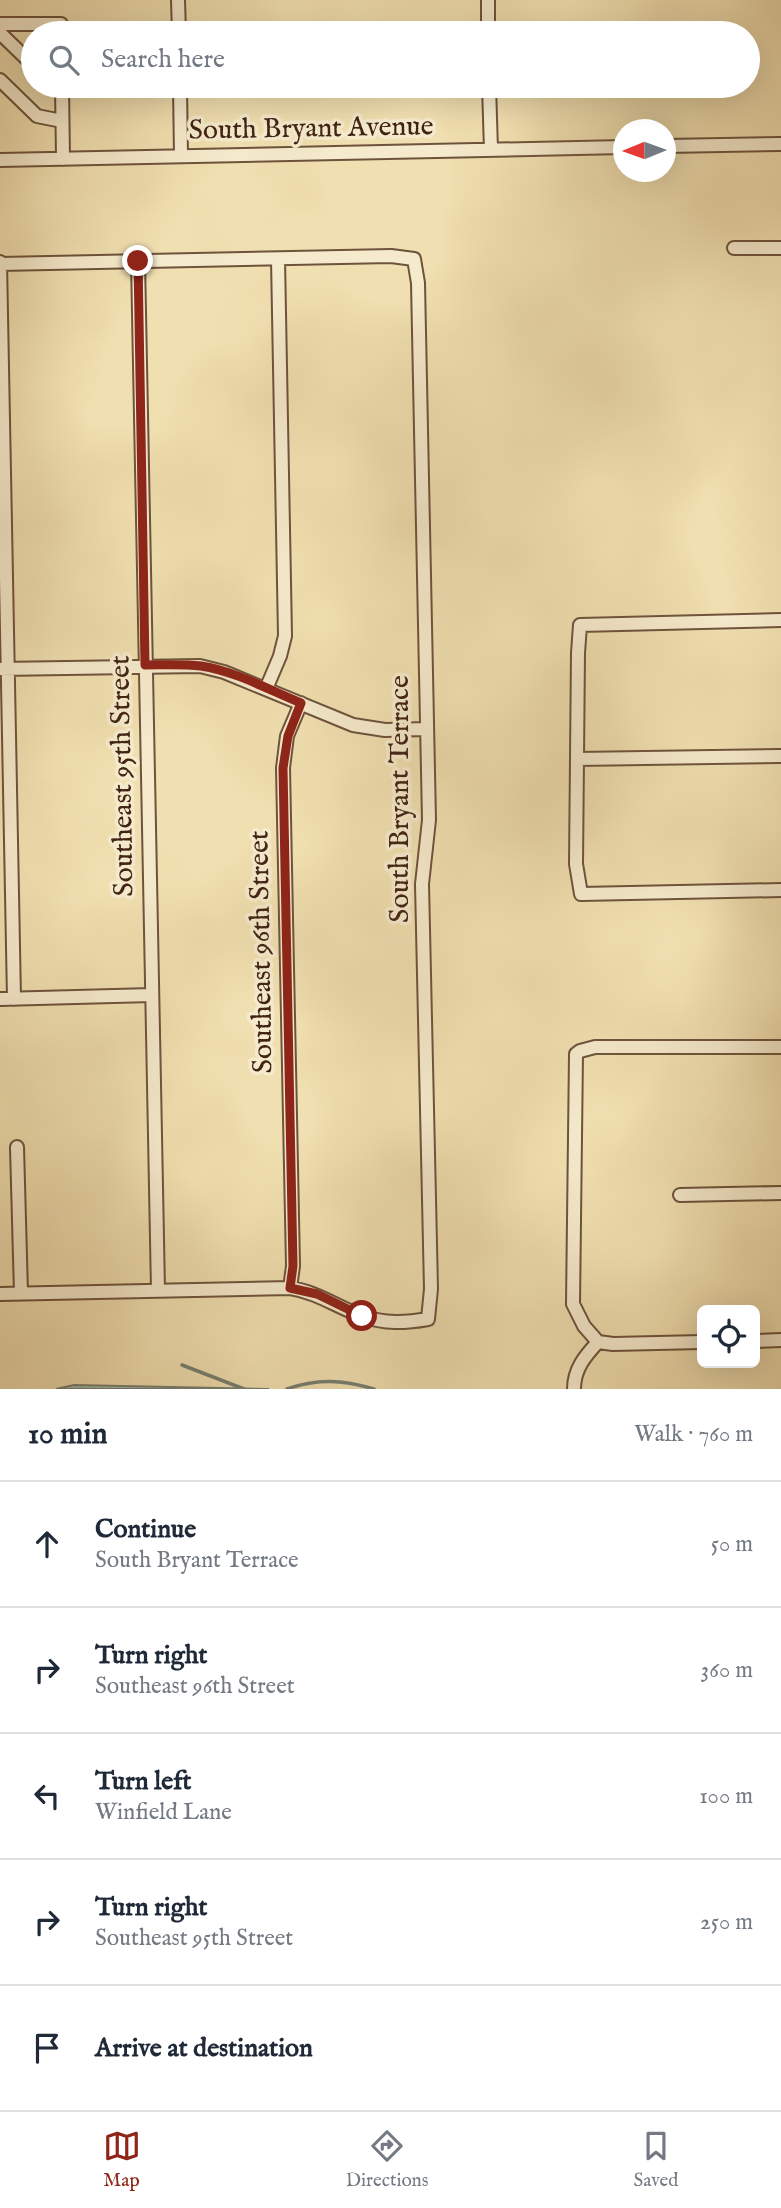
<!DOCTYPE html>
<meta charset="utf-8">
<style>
:root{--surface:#fff;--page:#f6f6f7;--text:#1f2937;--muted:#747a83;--line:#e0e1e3;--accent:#8f2418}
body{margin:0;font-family:"IM FELL English",serif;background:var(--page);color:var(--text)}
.controls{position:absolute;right:21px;bottom:21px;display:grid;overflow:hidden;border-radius:10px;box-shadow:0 7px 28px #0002}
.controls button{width:63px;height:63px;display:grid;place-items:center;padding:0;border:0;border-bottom:2px solid var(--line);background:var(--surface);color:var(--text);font:35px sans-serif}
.compass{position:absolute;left:613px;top:119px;width:63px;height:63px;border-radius:50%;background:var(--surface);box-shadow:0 7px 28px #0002;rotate:269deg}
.stop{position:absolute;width:21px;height:21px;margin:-16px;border:5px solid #8f2418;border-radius:50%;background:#fff}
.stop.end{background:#8f2418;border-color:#fff;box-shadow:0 2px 7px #0008}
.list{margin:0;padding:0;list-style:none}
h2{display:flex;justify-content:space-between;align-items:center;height:91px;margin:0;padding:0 28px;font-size:30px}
h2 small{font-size:23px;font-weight:400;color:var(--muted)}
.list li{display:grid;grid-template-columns:46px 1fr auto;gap:21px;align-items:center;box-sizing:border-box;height:126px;padding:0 28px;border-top:2px solid var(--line)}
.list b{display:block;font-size:26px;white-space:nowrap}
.list p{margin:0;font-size:23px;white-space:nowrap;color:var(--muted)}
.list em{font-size:23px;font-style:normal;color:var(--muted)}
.icon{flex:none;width:38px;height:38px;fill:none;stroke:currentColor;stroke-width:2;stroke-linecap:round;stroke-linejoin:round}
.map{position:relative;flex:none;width:781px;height:1389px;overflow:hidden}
.search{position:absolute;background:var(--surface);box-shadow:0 7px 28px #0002;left:21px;right:21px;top:21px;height:77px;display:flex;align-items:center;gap:18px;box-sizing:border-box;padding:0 24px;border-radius:38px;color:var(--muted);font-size:26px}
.sheet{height:721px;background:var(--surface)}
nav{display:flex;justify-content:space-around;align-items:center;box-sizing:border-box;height:98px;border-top:2px solid var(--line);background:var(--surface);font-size:19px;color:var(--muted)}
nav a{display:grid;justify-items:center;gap:4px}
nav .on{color:var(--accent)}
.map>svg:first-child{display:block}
</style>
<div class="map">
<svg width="781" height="1389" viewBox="0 0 781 1389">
<rect width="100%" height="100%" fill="#f0dfb0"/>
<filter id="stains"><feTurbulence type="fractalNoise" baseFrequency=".00286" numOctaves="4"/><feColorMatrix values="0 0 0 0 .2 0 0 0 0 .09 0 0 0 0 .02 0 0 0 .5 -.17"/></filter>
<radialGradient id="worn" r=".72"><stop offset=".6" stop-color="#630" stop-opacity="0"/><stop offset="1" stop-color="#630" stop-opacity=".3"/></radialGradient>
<path fill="#9abcb0" stroke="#777f72" stroke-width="2" d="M74,1385L269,1389H56Z"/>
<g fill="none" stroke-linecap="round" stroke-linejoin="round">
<path stroke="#777f72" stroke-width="3.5" d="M182,1365L244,1389
M287,1389C318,1378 343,1380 374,1389"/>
<defs>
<path id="minor" d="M178,0L179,33
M488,0V33
M0,24H61V33
M0,33L33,65
M0,80L37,116L62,121
M62,86L63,159
M180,86L181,156
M489,86L491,150
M666,146L781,144
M0,160L624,147
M734,248H781
M138,261L158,1290
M0,262L14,999
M0,264L391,256L414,259L418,283L429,820L422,884L431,1289L428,1319C405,1323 385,1324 362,1316C337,1307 317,1292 290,1288L0,1294
M781,620L580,625L578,653L576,864L581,894L781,890
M0,669L200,666L224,672L353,725L385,730L427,729
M266,689L280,656L285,636L278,259
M577,759L781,756
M0,999L152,995
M17,1147L21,1293
M680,1195L781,1193
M290,1288L293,1266L283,768L287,736L301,703
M755,1341L781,1340
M598,1342L584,1326L573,1304L576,1054L580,1051L595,1047H781
M574,1389C574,1369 585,1356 598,1342L613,1344L702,1342"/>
</defs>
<use href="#minor" stroke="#6e533c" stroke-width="16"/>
<use href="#minor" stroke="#f5eacc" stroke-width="12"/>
</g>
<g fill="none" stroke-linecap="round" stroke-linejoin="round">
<path stroke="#8f2418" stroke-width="9" d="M138,261L145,665C164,665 183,664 201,666C235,671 269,690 301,703L288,736L283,768L293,1266L290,1288L317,1294L362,1316"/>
</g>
<g text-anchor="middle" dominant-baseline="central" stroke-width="7" stroke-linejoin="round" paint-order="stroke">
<g font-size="28" fill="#422415" stroke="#f5eacc">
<text transform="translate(311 129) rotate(-1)">South Bryant Avenue</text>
<text transform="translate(123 776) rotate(-91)">Southeast 95th Street</text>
<text transform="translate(400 799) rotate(-90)">South Bryant Terrace</text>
<text transform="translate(262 952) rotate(-91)">Southeast 96th Street</text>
</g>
</g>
<rect width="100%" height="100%" filter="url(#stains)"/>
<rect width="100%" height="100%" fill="url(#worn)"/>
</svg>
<div class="controls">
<button><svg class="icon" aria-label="locate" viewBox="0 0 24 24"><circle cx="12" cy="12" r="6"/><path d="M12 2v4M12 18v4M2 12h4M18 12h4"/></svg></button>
</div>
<svg class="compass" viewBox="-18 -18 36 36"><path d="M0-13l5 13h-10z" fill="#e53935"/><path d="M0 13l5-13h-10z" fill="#747a83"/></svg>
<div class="stop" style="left:362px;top:1316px"></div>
<div class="stop end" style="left:138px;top:261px"></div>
<div class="search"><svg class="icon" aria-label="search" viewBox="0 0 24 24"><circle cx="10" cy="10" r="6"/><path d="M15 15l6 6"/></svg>Search here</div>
</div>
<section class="sheet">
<h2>10 min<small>Walk · 760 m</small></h2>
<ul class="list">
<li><svg class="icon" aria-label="ahead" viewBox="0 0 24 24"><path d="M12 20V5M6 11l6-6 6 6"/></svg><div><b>Continue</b><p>South Bryant Terrace</p></div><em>50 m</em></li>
<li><svg class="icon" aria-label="right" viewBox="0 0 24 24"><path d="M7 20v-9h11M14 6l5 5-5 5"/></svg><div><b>Turn right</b><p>Southeast 96th Street</p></div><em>360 m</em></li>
<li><svg class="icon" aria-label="left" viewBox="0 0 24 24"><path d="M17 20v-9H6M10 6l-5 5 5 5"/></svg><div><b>Turn left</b><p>Winfield Lane</p></div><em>100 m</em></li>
<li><svg class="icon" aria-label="right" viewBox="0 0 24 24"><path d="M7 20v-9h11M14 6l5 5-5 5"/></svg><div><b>Turn right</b><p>Southeast 95th Street</p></div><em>250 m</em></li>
<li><svg class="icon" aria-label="arrive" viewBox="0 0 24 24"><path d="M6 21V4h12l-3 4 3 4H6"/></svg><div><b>Arrive at destination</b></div></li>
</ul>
</section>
<nav>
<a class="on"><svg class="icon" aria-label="map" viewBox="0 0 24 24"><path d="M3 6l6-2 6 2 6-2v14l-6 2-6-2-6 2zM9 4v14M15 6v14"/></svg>Map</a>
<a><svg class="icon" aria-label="directions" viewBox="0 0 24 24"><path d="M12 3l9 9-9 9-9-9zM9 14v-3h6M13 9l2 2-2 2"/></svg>Directions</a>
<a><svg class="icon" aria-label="saved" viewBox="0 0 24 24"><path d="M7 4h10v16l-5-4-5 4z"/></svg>Saved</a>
</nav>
